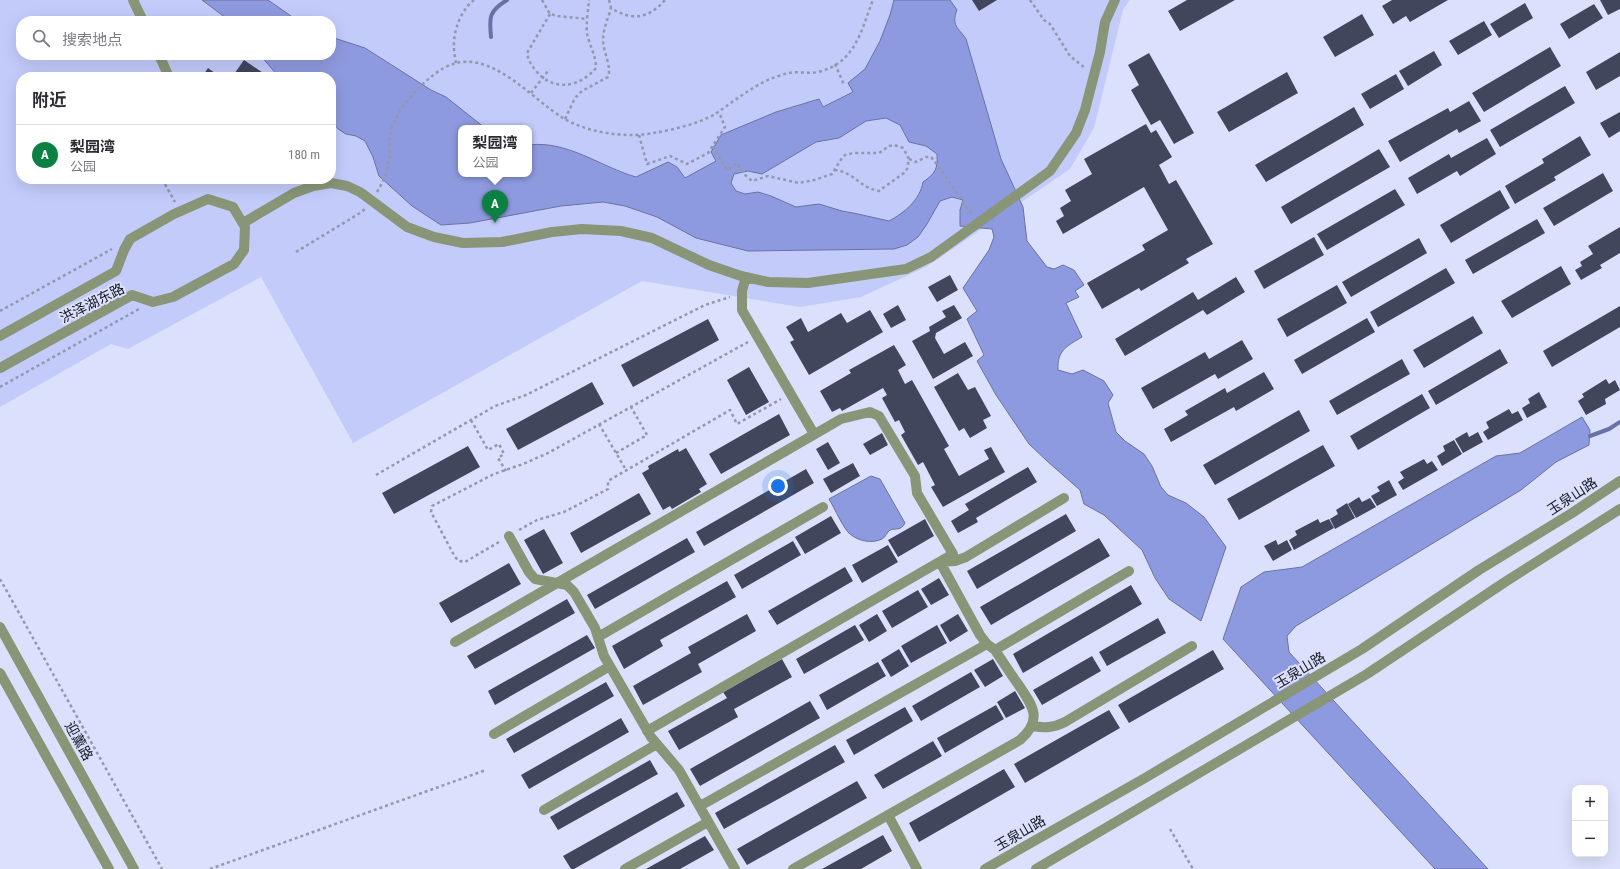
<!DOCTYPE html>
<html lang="zh">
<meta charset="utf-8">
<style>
:root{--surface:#fff;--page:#f7f7f7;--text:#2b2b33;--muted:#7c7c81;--line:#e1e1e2;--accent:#0b8043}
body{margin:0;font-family:"Roboto Condensed","Noto Sans SC",sans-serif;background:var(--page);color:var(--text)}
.controls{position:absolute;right:12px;bottom:12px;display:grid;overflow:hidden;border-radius:8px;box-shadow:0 4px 16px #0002}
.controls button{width:36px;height:36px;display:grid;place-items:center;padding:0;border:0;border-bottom:1px solid var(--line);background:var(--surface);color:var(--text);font:20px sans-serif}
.you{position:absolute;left:778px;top:486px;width:14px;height:14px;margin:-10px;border:3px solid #fff;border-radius:50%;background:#1a73e8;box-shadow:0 0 0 6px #1a73e833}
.badge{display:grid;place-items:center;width:26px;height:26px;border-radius:50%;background:var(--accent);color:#fff;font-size:13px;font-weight:700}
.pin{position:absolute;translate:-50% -33px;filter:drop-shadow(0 1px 2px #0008)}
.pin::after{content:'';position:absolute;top:21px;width:14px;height:12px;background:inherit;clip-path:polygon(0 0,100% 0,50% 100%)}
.popup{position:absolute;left:458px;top:125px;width:74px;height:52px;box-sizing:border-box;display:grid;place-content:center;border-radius:8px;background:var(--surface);filter:drop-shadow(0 1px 3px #0005);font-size:13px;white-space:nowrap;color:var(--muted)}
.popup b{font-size:15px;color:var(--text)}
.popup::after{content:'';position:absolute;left:50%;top:100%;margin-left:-8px;border:8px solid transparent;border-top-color:var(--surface)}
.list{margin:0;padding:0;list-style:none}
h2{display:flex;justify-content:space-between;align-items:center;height:52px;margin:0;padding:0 16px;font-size:17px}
h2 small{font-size:13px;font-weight:400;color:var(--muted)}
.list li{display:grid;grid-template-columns:26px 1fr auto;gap:12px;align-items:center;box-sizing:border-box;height:60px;padding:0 16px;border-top:1px solid var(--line)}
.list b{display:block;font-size:15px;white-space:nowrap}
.list p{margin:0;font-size:13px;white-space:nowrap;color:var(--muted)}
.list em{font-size:13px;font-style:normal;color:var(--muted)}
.icon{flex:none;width:22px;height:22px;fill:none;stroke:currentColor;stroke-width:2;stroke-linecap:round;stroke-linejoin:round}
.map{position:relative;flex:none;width:1620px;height:869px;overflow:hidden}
.search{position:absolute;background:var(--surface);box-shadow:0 4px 16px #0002;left:16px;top:16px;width:320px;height:44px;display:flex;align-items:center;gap:10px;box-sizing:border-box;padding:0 14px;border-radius:16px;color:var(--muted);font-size:15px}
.panel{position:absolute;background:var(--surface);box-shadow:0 4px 16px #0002;left:16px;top:72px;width:320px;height:112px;border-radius:16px}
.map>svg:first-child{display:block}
</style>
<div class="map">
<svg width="1620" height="869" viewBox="0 0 1620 869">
<rect width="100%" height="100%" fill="#dbe1fc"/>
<path fill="#c2cbfa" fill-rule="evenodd" d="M0,0H1130L1123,10L1094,128L1070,169L926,267L861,297L800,307L642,281L353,443L261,277L128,349L111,344L0,407ZM21,21H331V55H21ZM21,77H331V179H21ZM461,128H529V174H461Z"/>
<path fill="#8e9adf" stroke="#6972a5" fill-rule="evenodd" d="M202,0H268L298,21H230Z
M894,0H950L957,10C951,26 958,27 966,39L1001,159L1023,207L1027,241L1047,267L1054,269L1063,265L1074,270L1084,285L1075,291L1079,297L1066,303L1082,337C1067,346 1057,350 1058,370L1072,374L1083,370L1104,381L1113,395L1108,403L1116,432L1125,441L1144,454L1152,466L1161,487L1168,495L1186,503L1204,517L1226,547L1201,621L1169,599L1155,578L1142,550L1104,515L1084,504L1080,490L1047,461L1029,444L996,395L977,361L984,355L967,319L977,311L963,288L989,250L994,237L992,229L960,226V210L963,200L952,197L940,201L927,224L918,237L907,245L894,249L748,251L696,238L657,217L625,206L603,202L561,206L470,223L441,225L412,206L379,176L373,157L365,141L356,136L346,134L338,129L331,119V77H279L260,55H331V37L365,48L431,90L446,97L485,128H461V174H529V145C567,140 601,167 636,177L668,162L677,167L685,178L716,161L711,152L721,135L776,112L819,99L823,107L853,92L848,83L865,69L880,41L890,15ZM886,118L900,125L909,142L926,146L937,154C938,169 935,174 923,182C920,200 904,213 889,221L858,214L842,211L819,204L796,207L771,196L758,192L745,194L736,191L731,183L734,174L748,171L762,174L816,142L839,138L866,121Z
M1582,417L1590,430L1589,445L1556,462L1521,490L1296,626L1287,636L1289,652L1488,869H1435L1223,639L1241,587L1264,572L1302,567L1496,456L1520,453Z
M871,476L880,479L905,523C901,531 896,528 890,530C887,532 886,537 882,539C872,544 858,541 850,534C844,530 834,507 829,499Z"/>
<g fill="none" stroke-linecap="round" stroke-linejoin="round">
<path stroke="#6972a5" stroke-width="4" d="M491,37C489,17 489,11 507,0
M1590,436L1609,429L1620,422"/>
</g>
<path fill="#42465d" d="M972,0H997L979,11Z
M1187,0H1235L1180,31L1168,11Z
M1392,0H1448L1410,22L1406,16L1393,24L1382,6Z
M1600,0H1620V9L1608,15Z
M1525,3L1533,18L1499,38L1490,24Z
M1594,4L1603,18L1569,39L1560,24Z
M1362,14L1374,35L1335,57L1323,37Z
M1484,21L1492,35L1458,55L1449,41Z
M1550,47L1561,66L1484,112L1472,93Z
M1434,51L1442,65L1408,86L1399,71Z
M1620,52V76L1596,90L1586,72Z
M1149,53L1194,133L1174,144L1160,120L1151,125L1131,90L1139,85L1128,65Z
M244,60L269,77H232Z
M208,68L219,76L221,77H202Z
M1287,72L1298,93L1229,132L1217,112Z
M1396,74L1404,89L1370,109L1361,94Z
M1565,86L1575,103L1500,147L1490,130Z
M1469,101L1481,121L1459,133L1457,129L1400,162L1388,141L1448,108L1450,112Z
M1354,107L1364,125L1266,182L1255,165Z
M1620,112V131L1609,138L1600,123Z
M1146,124L1151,133L1156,130L1172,157L1159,165L1169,184L1176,180L1213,244L1186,259L1189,263L1141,291L1139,288L1102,309L1087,283L1145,250L1142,245L1168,230L1144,187L1063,234L1056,221L1064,216L1060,208L1071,201L1065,190L1092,174L1084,159Z
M1580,136L1591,155L1554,177L1556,180L1515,204L1505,186L1544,163L1542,159Z
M1487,138L1496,154L1460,176L1457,171L1417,194L1408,178L1449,154L1451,158Z
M1379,149L1390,167L1291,224L1281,207Z
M1603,173L1613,191L1554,226L1543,208Z
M1395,189L1405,205L1327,250L1317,234Z
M1500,190L1510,208L1451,243L1440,225Z
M1537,219L1545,233L1473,274L1465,260Z
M1620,227V253L1600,265L1602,268L1581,280L1575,270L1582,266L1580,262L1593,254L1588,246Z
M1314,237L1324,255L1264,289L1254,271Z
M1419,238L1427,253L1351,297L1342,282Z
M1561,266L1571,284L1512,318L1501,301Z
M1446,268L1455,283L1378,327L1370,312Z
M950,275L958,290L937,302L928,287Z
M1236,277L1245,292L1207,315L1203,310L1125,356L1115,339L1193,292L1198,300Z
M1337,285L1347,303L1287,337L1277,319Z
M898,305L906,320L891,328L883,314Z
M954,305L962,318L936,333L935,338L944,354L965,342L973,356L933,379L912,341L930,331L929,327L946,317L942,311Z
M1620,306V327L1552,367L1543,351Z
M870,310L883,332L809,375L790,342L794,340L786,327L801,318L808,332L841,313L847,323Z
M1473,316L1483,333L1424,368L1413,350Z
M1367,318L1375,332L1302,374L1294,360Z
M708,319L719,340L633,387L621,365Z
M1242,340L1253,359L1218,379L1215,374L1153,409L1141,388L1205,352L1209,359Z
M894,345L906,365L898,370L905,384L912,380L949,446L944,449L959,476L989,459L984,450L991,447L1005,472L943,507L931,487L935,485L923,462L918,465L901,435L905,432L899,420L895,422L882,398L887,395L883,388L842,411L840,408L832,412L820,391L851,373L849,370Z
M1500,349L1508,363L1436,405L1428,391Z
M1402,359L1410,374L1337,415L1329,401Z
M749,367L769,402L746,415L727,380Z
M1264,372L1274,389L1236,411L1234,407L1171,442L1164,429L1188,415L1185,411L1225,388L1227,393Z
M958,373L968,390L975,387L991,416L983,420L987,428L970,438L964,428L959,431L934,387Z
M1606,379L1609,384L1615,380L1620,390L1605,399L1606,404L1586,415L1578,401L1584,397L1582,394Z
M592,382L604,404L518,450L506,429Z
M1539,392L1547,407L1527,418L1522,408L1530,403L1528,399Z
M1422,394L1430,408L1358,450L1350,436Z
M1509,409L1512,414L1518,411L1523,420L1488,440L1483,432L1489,428L1486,422Z
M1299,410L1310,431L1215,485L1203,465Z
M779,414L790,435L721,474L709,454Z
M1467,432L1469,437L1478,432L1483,442L1463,453L1455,439Z
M882,433L888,445L870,455L863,444Z
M1454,440L1462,454L1442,466L1437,456L1445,451L1443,446Z
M828,442L840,463L828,470L816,449Z
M1323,445L1335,466L1239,520L1227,499Z
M468,446L480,467L394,514L382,493Z
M686,448L707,484L699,489L701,492L672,509L670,506L663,510L642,473L649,469L648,466L678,449L679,452Z
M1424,459L1427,464L1432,461L1438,470L1403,490L1398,482L1404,478L1400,472Z
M853,463L860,476L831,493L823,479Z
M1028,467L1037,482L976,518L978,522L958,533L951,521L969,510L965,504Z
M806,469L814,483L704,546L696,532Z
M1389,480L1397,495L1377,506L1371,496L1380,491L1377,487Z
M639,493L651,514L581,553L570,533Z
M1359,497L1362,502L1370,498L1376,507L1356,518L1348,504Z
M1347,503L1355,518L1335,529L1330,519L1338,514L1336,510Z
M1066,514L1076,531L977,589L967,571Z
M831,516L841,533L805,554L795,537Z
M925,519L934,536L898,557L888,540Z
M1318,519L1320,523L1329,519L1334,528L1294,550L1289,540L1297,535L1295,531Z
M544,529L563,563L543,574L524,540Z
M687,538L695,552L595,609L587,595Z
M1099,538L1110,556L991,625L980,607Z
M1276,540L1278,545L1287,540L1292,550L1273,561L1264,546Z
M793,541L801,555L742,589L734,575Z
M888,545L898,562L862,583L852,565Z
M509,563L521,584L451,623L439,603Z
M845,567L853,581L777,625L768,611Z
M939,578L949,595L931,605L921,589Z
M727,581L736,597L660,640L663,646L624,669L612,646Z
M1131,585L1142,604L1023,673L1013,654Z
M918,590L928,607L892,628L882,611Z
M567,599L575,613L475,669L467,656Z
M747,614L756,631L698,664L702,672L643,705L633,686L691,653L688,647Z
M877,614L887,631L869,642L859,625Z
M958,614L968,631L950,642L940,625Z
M1158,618L1166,633L1107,666L1099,652Z
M855,625L864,640L804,674L796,659Z
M937,625L947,643L911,663L901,646Z
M587,635L595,648L495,705L488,691Z
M899,649L909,666L891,677L881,660Z
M1213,650L1224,669L1129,723L1118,705Z
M1092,656L1101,671L1042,705L1033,690Z
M782,659L792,677L734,709L738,717L679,750L668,731L727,698L723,692Z
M993,659L1003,676L985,687L974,670Z
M878,662L886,676L827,710L819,695Z
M971,672L980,687L921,721L912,706Z
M606,682L614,696L514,753L506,739Z
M1015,691L1025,708L1006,718L997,702Z
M810,701L820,718L700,786L690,769Z
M996,705L1004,719L945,753L937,738Z
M905,707L913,721L854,755L846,740Z
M1109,710L1120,728L1025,783L1014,764Z
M621,718L629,732L529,789L521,775Z
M933,741L942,756L883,789L874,775Z
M835,745L845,762L724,829L715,813Z
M650,760L658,774L558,830L550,817Z
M1004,769L1015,787L919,842L909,823Z
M857,781L867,798L747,865L737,849Z
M677,792L685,806L574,869H571L563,856Z
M883,835L892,851L861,869H822Z
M705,836L714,850L680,869H646Z"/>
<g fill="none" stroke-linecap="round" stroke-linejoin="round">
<path stroke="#9398ac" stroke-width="2.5" stroke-dasharray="3 3" stroke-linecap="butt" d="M542,0L550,14L558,16L587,19
M609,0L611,8C631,21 649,19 665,0
M1030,0L1044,20L1050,24L1070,56L1085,68
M550,14L527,53C528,60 532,66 537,72C554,92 580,87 596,68C596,57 591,48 588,38C585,26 588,12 589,0
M456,63C455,58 454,52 454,47C453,31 461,10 474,0
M835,64L844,85
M531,93L548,71
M565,119L575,98L582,91L608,77C612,66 603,52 603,40C603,29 608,19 611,8
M639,135L647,164L670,156L687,164L708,153L725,127L719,112
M713,146L727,170L737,163L744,174L752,181L768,176L799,183L814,180L832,174L842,158L845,155L854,153H879L889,146L894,145L903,148L909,159L907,169L904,173L879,191C860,188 854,172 835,170
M909,159L916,162L926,157H931C946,175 957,196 972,214
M162,179L175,202
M377,192C384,181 388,169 390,155C390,149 389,142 390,135C393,111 430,71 453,64C493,51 532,99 563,118C583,130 609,135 633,135C653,135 698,125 715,114C733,102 750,88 770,79C776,77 783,74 789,73C798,71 809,74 818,72C856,63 861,30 873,0
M296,252L360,213L365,209
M0,311L112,249
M0,387L139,309
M471,420L488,450L499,444L504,454L498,458L506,471
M599,424L626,470
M616,453L647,435L631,407
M376,475L495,406L526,395L705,305L730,297
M519,530L537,520L564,512L608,489V481L730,410L737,424L781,399
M499,542L465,562L459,561L455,557L431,512L432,506L494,474L523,464L548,453L748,342
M0,579L162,869
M1170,829L1193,869
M210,869L486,770"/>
<path stroke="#899577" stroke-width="10" d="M133,0L143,21
M159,55L169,77
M243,223L294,193L313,186L331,183L347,186L360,192L407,227L434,237L463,243L502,242L552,232L582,229L621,231L652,238L709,265L741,276L768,282L808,283L906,269L931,257L1050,171L1076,133L1085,110L1100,52L1105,22L1115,0
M746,277L742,291V310L814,434
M0,336L116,271L124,250L130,239L174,214L208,199L233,207L245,227L244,250L234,264L173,297L153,302L132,295L0,368
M509,536L529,572L535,579L567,585L574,592L595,628L604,656L651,737L679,770L735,869
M0,627L134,869
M598,637L823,507
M455,642L841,419L870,412L879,416L915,476L917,493L953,554L647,731
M995,650L1129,571
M0,673L109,869
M1032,726C1045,728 1053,728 1065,722L1192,646
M494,734L610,666
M700,806L987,644
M544,810L657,744
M888,815L917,869
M625,869L708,822
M793,869L1020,740C1044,719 1032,705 1018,684C1010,673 1003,662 995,650L987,644L980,635L940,562L955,561L966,557L1064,498
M985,869L1145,778L1362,649L1479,570L1572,513L1620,481
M1036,869L1367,674L1505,582L1620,509"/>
</g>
<g text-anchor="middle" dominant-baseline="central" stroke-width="4" stroke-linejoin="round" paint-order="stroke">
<g font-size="14" fill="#13151f" stroke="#dbe1fc">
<text transform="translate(92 303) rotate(-27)">洪泽湖东路</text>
<text transform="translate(1572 496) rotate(-33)">玉泉山路</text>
<text transform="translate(1300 670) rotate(-31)">玉泉山路</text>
<text transform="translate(79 741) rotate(61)">迎薰路</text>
<text transform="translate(1020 833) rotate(-30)">玉泉山路</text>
</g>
</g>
</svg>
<div class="controls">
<button>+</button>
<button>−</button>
</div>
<div class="you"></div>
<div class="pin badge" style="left:495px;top:223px">A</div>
<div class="popup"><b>梨园湾</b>公园</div>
<div class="search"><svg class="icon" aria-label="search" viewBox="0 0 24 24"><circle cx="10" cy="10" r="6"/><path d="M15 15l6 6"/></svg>搜索地点</div>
<section class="panel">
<h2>附近<small></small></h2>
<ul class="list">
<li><span class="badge">A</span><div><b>梨园湾</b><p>公园</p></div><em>180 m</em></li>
</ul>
</section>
</div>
